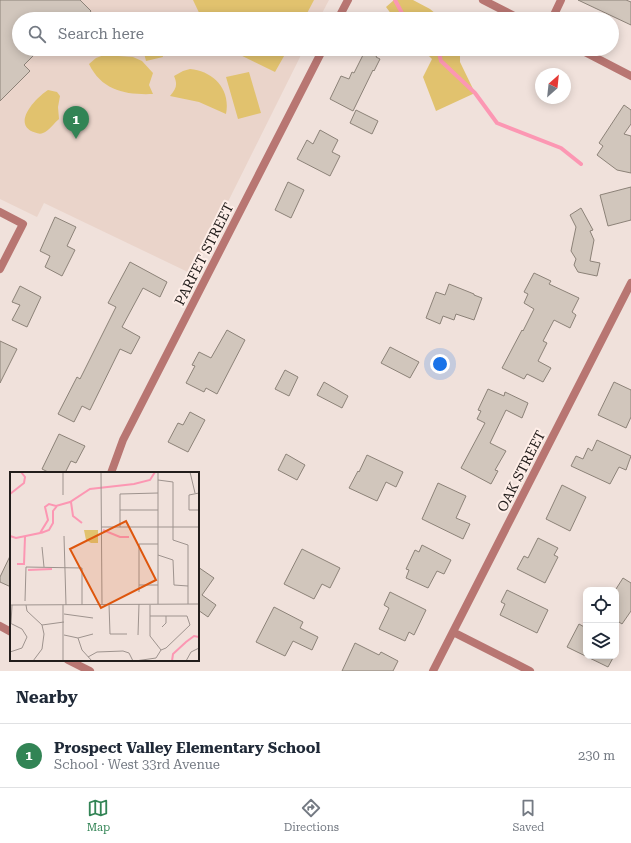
<!DOCTYPE html>
<meta charset="utf-8">
<style>
:root{--surface:#fff;--page:#f6f6f7;--text:#1f2937;--muted:#747a83;--line:#e0e1e3;--accent:#328455}
body{margin:0;font-family:"Roboto Serif",serif;background:var(--page);color:var(--text)}
.controls{position:absolute;right:12px;bottom:12px;display:grid;overflow:hidden;border-radius:8px;box-shadow:0 2px 10px #0003}
.controls button{width:36px;height:36px;display:grid;place-items:center;padding:0;border:0;border-bottom:1px solid var(--line);background:var(--surface);color:var(--text);font:20px sans-serif}
.compass{position:absolute;left:535px;top:68px;width:36px;height:36px;border-radius:50%;background:var(--surface);box-shadow:0 2px 10px #0003;rotate:27deg}
.you{position:absolute;left:440px;top:364px;width:14px;height:14px;margin:-10px;border:3px solid #fff;border-radius:50%;background:#1a73e8;box-shadow:0 0 0 6px #1a73e833}
.badge{display:grid;place-items:center;width:26px;height:26px;border-radius:50%;background:var(--accent);color:#fff;font-size:13px;font-weight:700}
.pin{position:absolute;translate:-50% -33px;filter:drop-shadow(0 1px 2px #0008)}
.pin::after{content:'';position:absolute;top:21px;width:14px;height:12px;background:inherit;clip-path:polygon(0 0,100% 0,50% 100%)}
.list{margin:0;padding:0;list-style:none}
h2{display:flex;justify-content:space-between;align-items:center;height:52px;margin:0;padding:0 16px;font-size:17px}
h2 small{font-size:13px;font-weight:400;color:var(--muted)}
.list li{display:grid;grid-template-columns:26px 1fr auto;gap:12px;align-items:center;box-sizing:border-box;height:64px;padding:0 16px;border-top:1px solid var(--line)}
.list b{display:block;font-size:15px;white-space:nowrap}
.list p{margin:0;font-size:13px;white-space:nowrap;color:var(--muted)}
.list em{font-size:13px;font-style:normal;color:var(--muted)}
.icon{flex:none;width:22px;height:22px;fill:none;stroke:currentColor;stroke-width:2;stroke-linecap:round;stroke-linejoin:round}
.map{position:relative;flex:none;width:631px;height:671px;overflow:hidden}
.search{position:absolute;background:var(--surface);box-shadow:0 2px 10px #0003;left:12px;right:12px;top:12px;height:44px;display:flex;align-items:center;gap:10px;box-sizing:border-box;padding:0 14px;border-radius:22px;color:var(--muted);font-size:15px}
.sheet{height:116px;background:var(--surface)}
nav{display:flex;justify-content:space-around;align-items:center;box-sizing:border-box;height:56px;border-top:1px solid var(--line);background:var(--surface);font-size:11px;color:var(--muted)}
nav a{display:grid;justify-items:center;gap:2px}
nav .on{color:var(--accent)}
.map>svg:first-child{display:block}
</style>
<div class="map">
<svg width="631" height="671" viewBox="0 0 631 671">
<rect width="100%" height="100%" fill="#f0e1db"/>
<path fill="#ead4ca" d="M0,0H329L319,19H19V49H304L192,274L44,203L37,217L0,199Z"/>
<path fill="#e1c26e" d="M193,0H314L304,19H202Z
M394,0H413L430,9L442,19H395L386,7Z
M143,49H161L163,57L146,61Z
M228,49H288L275,72Z
M422,49H460V62L475,93L436,111L423,77L432,59Z
M104,55L133,57L142,61L153,73L149,85L153,94C126,95 102,91 89,64L96,58Z
M190,69C213,71 231,89 226,114L199,102L170,96C176,89 178,85 174,76L183,71Z
M249,72L261,113L238,119L226,77Z
M48,90L57,92L60,96L58,107L59,119C54,123 49,131 43,133C39,135 34,132 31,131C13,121 38,96 48,90Z"/>
<g fill="none" stroke-linecap="round" stroke-linejoin="round">
<path stroke="#fc97b3" stroke-width="4" d="M395,0L403,15L409,19
M438,49L441,61L475,93L497,123L561,148L581,164"/>
</g>
<path fill="#d1c6bc" stroke="#8c8278" d="M0,0H80L91,11L85,19H19V49H40L24,65L30,71L0,101Z
M578,0H626L631,2V25Z
M366,49H380L376,57L380,59L374,71L373,70L353,111L330,99L341,76L349,79L352,72L354,73Z
M624,105L631,110V124L624,134L631,136V173L617,170L597,155L603,146L599,143Z
M356,110L378,121L372,134L350,123Z
M320,130L338,140L332,152L340,156L330,176L297,159L307,140L313,144Z
M288,182L304,190L291,218L275,210Z
M631,187V220L608,226L600,195Z
M581,208L593,230L590,231L594,240L590,261L600,263L597,276L578,272L574,265L576,259L571,251L576,227L570,215Z
M55,217L76,227L67,246L75,250L62,276L45,267L50,256L40,251Z
M130,262L167,282L160,297L143,288L122,327L140,337L131,354L120,349L90,410L82,406L74,422L58,414L77,377L80,379L116,307L108,303Z
M534,273L551,281L549,284L579,298L572,312L576,315L570,328L554,320L543,341L547,343L538,361L551,368L543,382L527,374L524,379L502,368L522,330L523,331L534,309L524,303L528,294L524,292Z
M449,284L474,294V295L482,298L474,320L456,314L454,320L443,316L440,324L426,318L436,292L445,295Z
M20,286L41,297L27,327L12,320L20,305L12,302Z
M227,330L245,340L217,394L206,388L204,392L186,383L195,366L192,365L199,352L211,358Z
M0,341L17,349L0,383Z
M390,347L419,362L410,378L381,363Z
M285,370L298,377L289,396L275,389Z
M324,382L348,396L342,408L317,395Z
M614,382L631,390V417L626,428L598,415Z
M488,389L504,396L505,392L528,403L522,418L506,410L490,443L506,451L495,470L498,471L491,484L461,468L485,423L477,419L481,411L478,410Z
M190,412L205,420L188,452L168,442L178,423L183,425Z
M59,434L85,446L76,463L71,461L65,473H50L42,469Z
M597,440L631,456L626,470L619,467L610,484L571,466L576,456L583,459L588,448L592,451Z
M286,454L305,465L297,480L278,470Z
M367,455L403,472L396,487L386,482L377,501L349,488L358,471L359,472Z
M438,483L466,496L456,518L470,524L463,539L422,519Z
M562,485L586,497L570,531L546,519Z
M538,538L558,548L554,555L558,557L545,583L517,569L524,556L528,558Z
M422,545L451,560L444,574L437,571L428,588L406,578L409,570L406,569L415,550L419,552Z
M302,549L340,568L330,588L322,584L314,599L284,584Z
M11,554V587L0,582V577Z
M198,567L214,578L202,595L216,605L208,617L198,610Z
M623,578L631,583V611L622,624L616,620V589Z
M507,590L548,610L537,633L500,615L505,604L501,602Z
M390,592L426,610L414,635L409,632L405,641L379,629L389,608L384,605Z
M274,607L303,622L300,628L318,637L312,650L293,641L285,656L256,642Z
M579,624L586,628V656H614L608,667L567,647Z
M355,643L379,655L381,652L398,661L393,671H342Z"/>
<g fill="none" stroke-linecap="round" stroke-linejoin="round">
<path stroke="#b87672" stroke-width="8" d="M483,0L520,19
M552,19L561,0
M579,49L631,76
M0,212L23,224L0,269
M453,632L530,671
M433,671L631,283"/>
<path stroke="#b87672" stroke-width="8" d="M338,19L348,0
M111,473L123,440L323,49
M0,626L11,632
M68,660L90,671"/>
</g>
<g text-anchor="middle" dominant-baseline="central" stroke-width="4" stroke-linejoin="round" paint-order="stroke">
<g font-size="14" fill="#221d1b" stroke="#feeee8">
<text transform="translate(204 254) rotate(-63)">PARFET STREET</text>
<text transform="translate(521 471) rotate(-63)">OAK STREET</text>
</g>
</g>
<g transform="translate(10 472)">
<rect width="189" height="189" fill="#f0e1db"/>
<path d="M74,58H88V71H81L76,68Z" fill="#e1c26e"/>
<path fill="none" stroke="#fc97b3" stroke-width="2" d="M0,22L14,11L15,5L11,0M61,30L63,44L72,51M93,58L110,65H119M31,61L39,58L43,51V39L47,34M0,64L6,66L30,61L38,48L35,35L39,32L46,34L60,30L80,17L124,12L140,8L145,0M7,92H14L15,65M18,98L42,97M162,189L163,182L176,170L184,164L189,165"/>
<path fill="none" stroke="#9e938e" stroke-width="1" d="M53,0V23M91,0L92,132M148,0V132M180,0L185,21M148,8L163,10V68L178,73V132M189,21L179,23V38H189M110,38H148M91,55H189M110,55V22L148,21M54,64L56,133M32,75L34,95M148,83L163,88L164,113L178,114M129,113H148M129,120V72H148M15,129L16,95L72,96V133M99,132L100,162H117M0,133L189,132M16,133L17,139L32,153L34,162L32,177L23,189M53,133V189M140,133V164L151,178M54,142L83,146M140,144H177L180,153M0,151L12,157L17,165L12,176L0,180M1,151L2,133M32,153L54,150M152,155L156,151V144M54,163L68,166L83,162M128,163L129,132M68,166L72,178L82,189M151,178L156,176L180,153M78,185L87,180L113,179L119,181L123,189M125,189L146,186L151,178M176,189L181,180L189,176"/>
<path fill="#de560d" fill-opacity="0.15" stroke="#de560d" stroke-width="2" d="M116,49L146,108L91,136L60,77Z"/>
<rect width="189" height="189" fill="none" stroke="#221d1b" stroke-width="2"/>
</g>
</svg>
<div class="controls">
<button><svg class="icon" aria-label="locate" viewBox="0 0 24 24"><circle cx="12" cy="12" r="6"/><path d="M12 2v4M12 18v4M2 12h4M18 12h4"/></svg></button>
<button><svg class="icon" aria-label="layers" viewBox="0 0 24 24"><path d="M12 4l9 5-9 5-9-5zM3 14l9 5 9-5"/></svg></button>
</div>
<svg class="compass" viewBox="-18 -18 36 36"><path d="M0-13l5 13h-10z" fill="#e53935"/><path d="M0 13l5-13h-10z" fill="#747a83"/></svg>
<div class="you"></div>
<div class="pin badge" style="left:76px;top:139px">1</div>
<div class="search"><svg class="icon" aria-label="search" viewBox="0 0 24 24"><circle cx="10" cy="10" r="6"/><path d="M15 15l6 6"/></svg>Search here</div>
</div>
<section class="sheet">
<h2>Nearby<small></small></h2>
<ul class="list">
<li><span class="badge">1</span><div><b>Prospect Valley Elementary School</b><p>School · West 33rd Avenue</p></div><em>230 m</em></li>
</ul>
</section>
<nav>
<a class="on"><svg class="icon" aria-label="map" viewBox="0 0 24 24"><path d="M3 6l6-2 6 2 6-2v14l-6 2-6-2-6 2zM9 4v14M15 6v14"/></svg>Map</a>
<a><svg class="icon" aria-label="directions" viewBox="0 0 24 24"><path d="M12 3l9 9-9 9-9-9zM9 14v-3h6M13 9l2 2-2 2"/></svg>Directions</a>
<a><svg class="icon" aria-label="saved" viewBox="0 0 24 24"><path d="M7 4h10v16l-5-4-5 4z"/></svg>Saved</a>
</nav>
